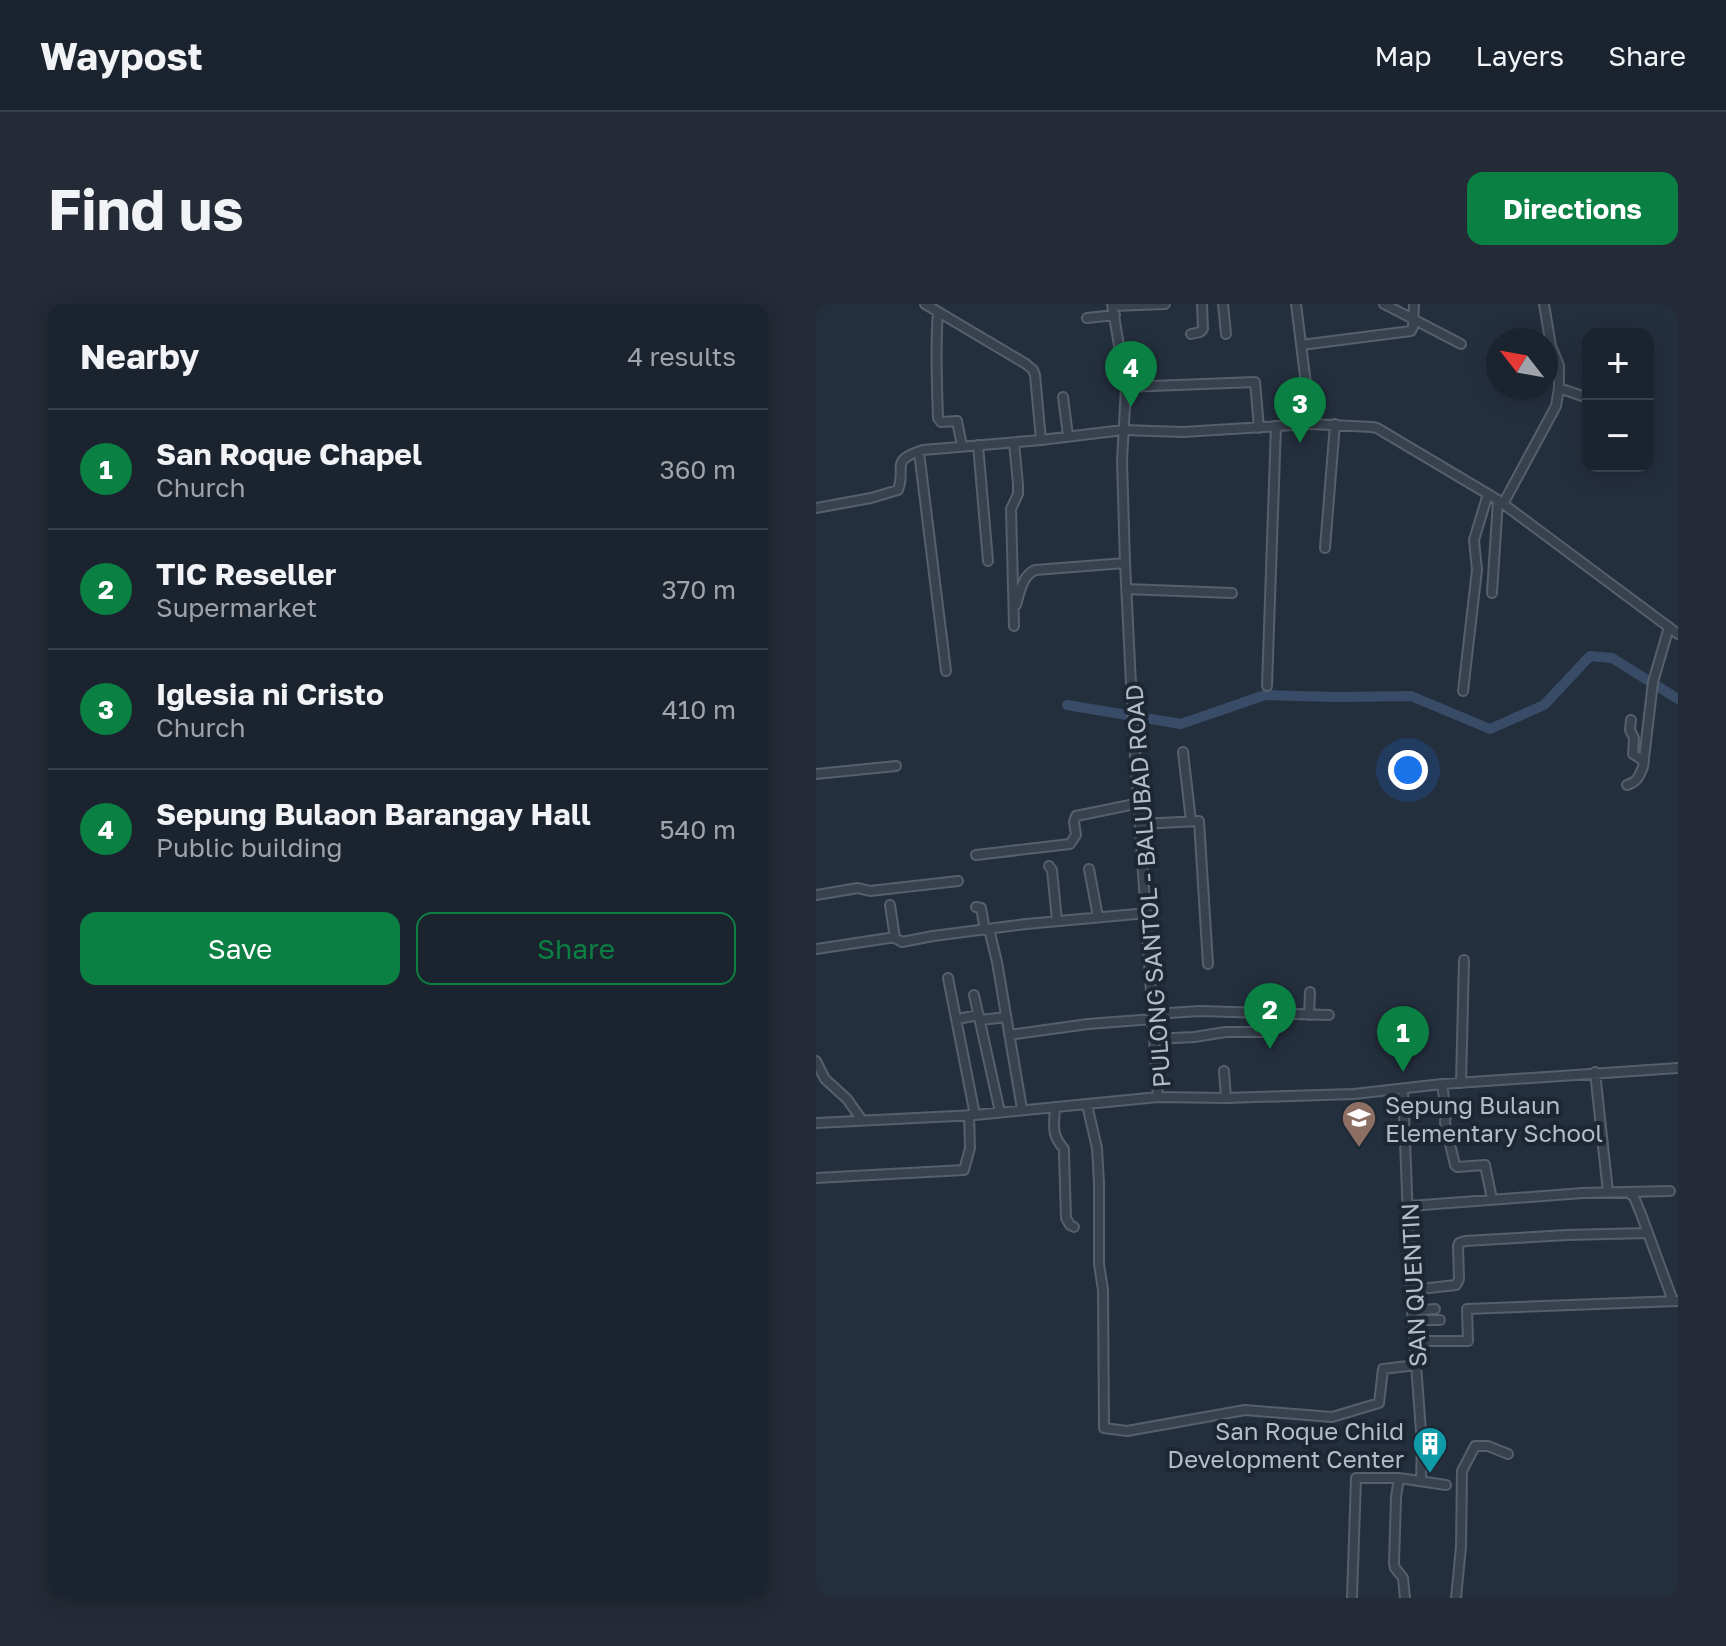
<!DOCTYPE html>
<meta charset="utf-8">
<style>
:root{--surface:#1b232e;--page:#242b36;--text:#f1f3f6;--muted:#a0a4aa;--line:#39404a;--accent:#0b8043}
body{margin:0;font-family:"Golos Text",sans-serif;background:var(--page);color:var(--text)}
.controls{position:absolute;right:24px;top:24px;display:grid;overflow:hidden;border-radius:16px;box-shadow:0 4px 20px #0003}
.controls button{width:72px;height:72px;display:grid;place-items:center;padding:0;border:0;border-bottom:2px solid var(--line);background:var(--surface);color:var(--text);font:40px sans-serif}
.compass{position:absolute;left:670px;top:24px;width:72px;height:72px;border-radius:50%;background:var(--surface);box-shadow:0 4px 20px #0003;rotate:301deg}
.you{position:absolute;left:592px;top:466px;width:28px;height:28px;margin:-20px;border:6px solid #fff;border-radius:50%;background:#1a73e8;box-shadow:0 0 0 12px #1a73e833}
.badge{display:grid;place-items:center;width:52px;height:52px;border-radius:50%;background:var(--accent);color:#fff;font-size:26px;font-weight:700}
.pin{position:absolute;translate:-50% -66px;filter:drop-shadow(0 2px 4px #0008)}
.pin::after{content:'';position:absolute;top:42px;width:28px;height:24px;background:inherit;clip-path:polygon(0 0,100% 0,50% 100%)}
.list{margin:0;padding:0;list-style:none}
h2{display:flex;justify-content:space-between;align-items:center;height:104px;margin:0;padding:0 32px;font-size:34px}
h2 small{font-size:26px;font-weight:400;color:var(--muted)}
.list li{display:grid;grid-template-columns:52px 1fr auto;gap:24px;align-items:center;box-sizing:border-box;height:120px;padding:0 32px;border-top:2px solid var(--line)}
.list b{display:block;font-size:30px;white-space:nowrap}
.list p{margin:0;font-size:26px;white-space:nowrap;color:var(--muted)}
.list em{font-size:26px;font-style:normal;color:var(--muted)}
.actions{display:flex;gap:16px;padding:24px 32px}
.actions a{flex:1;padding:18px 0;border:2px solid var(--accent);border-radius:16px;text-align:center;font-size:28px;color:var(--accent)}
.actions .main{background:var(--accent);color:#fff}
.map{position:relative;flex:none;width:862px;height:1294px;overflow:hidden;border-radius:16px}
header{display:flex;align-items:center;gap:48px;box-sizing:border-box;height:112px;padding:0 40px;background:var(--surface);border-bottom:2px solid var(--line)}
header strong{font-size:38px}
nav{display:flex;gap:44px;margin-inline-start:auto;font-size:28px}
.intro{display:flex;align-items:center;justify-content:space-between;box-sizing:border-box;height:192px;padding:0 48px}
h1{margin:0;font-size:56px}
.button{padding:20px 36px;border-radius:16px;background:var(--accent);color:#fff;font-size:28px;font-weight:700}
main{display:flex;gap:48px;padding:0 48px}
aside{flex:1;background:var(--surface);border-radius:16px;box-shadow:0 4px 20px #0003}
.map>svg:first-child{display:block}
</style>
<header>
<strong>Waypost</strong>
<nav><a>Map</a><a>Layers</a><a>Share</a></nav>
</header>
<div class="intro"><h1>Find us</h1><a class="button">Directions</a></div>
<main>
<aside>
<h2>Nearby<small>4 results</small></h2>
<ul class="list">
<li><span class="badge">1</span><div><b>San Roque Chapel</b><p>Church</p></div><em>360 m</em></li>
<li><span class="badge">2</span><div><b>TIC Reseller</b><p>Supermarket</p></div><em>370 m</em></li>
<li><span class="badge">3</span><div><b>Iglesia ni Cristo</b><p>Church</p></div><em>410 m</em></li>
<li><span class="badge">4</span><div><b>Sepung Bulaon Barangay Hall</b><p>Public building</p></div><em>540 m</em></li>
</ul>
<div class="actions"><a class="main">Save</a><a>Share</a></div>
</aside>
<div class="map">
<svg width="862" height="1294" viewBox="0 0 862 1294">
<rect width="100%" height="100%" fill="#242f3e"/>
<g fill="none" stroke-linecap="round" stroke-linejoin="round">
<path stroke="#394c67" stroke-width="10" d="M251,401L365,420L449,391L520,393L595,392L674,425L728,401L774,352L796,354L862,395"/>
<defs>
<path id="minor" d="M109,0L210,60L217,66L219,71L225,136
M296,0L310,83L306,157L309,259L317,420L342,793
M407,0L410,30
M480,0L495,120
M568,0L645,40
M297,2L349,0
M122,8C119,44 121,78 122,114L125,118L141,117L146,142
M271,14L299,11
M375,30L384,28L387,25L386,0
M485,41L595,27L597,23L598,0
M310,83L439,78L443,124
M743,84L772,94
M247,93L252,132
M198,139L202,180V190L195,205L198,322
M162,141L172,257
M103,148L130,367
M687,200L740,102L743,84V61L735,42L728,0
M0,204L55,194L82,186C91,163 72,157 107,146L225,136L307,126L367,128L495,120L556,123L561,124L682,196L862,330
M509,244L519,120
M310,285L416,289
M676,289L682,196
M200,301C204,288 206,272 219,266L309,259
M451,382L460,122
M647,387L661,266L658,236L672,190
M815,416L814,426L818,434L817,450L828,457
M367,448L375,517
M0,470L80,462
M811,481C821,478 823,473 827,463L837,378L853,323
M325,520L383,517L392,660
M160,551L254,540L260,531L258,518L260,512L324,499
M233,562L236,566L241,617
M273,565L282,613
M0,591L42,584L54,587L142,577
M74,601L79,634
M160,603L165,604L169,626
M173,625L181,658L206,805
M0,645L73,634H79L86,638L117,632L210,620L331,609
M132,674L159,811
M158,691L184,808
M337,710L384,707L513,711
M493,711L494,688
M141,715L163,711
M165,716L190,713
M193,731L272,720L337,715
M338,735L378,733L410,728H451
M0,757L9,775L31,795L46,816
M408,767L410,794
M779,768L792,888
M645,779L648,656
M626,780L630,808L629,819L639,861L641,863L669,861L676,895
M587,785L595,993L606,1141L605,1177
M271,801L281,844L283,879V960L287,986L288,1124L311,1127L429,1106L516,1113L563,1099L567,1065L600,1061
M239,803C238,823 235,830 248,845V849L250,914L254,921L258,923
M0,819L159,811L342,793L410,794L538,790L626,780L862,764
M0,874L148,866L154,844L153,811
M813,889L818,893L825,910L857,997
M593,902L767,889L854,887
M595,986L640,981L643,975L642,942L643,939L649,937L751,931L832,929
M597,1007L619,1005
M598,1016H624
M600,1037H652L651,1005L862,997
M583,1174L580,1193L578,1259L579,1264L587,1274L589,1294
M536,1294L540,1174H583L630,1181
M640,1294L645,1243L646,1167L659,1142H672L692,1150"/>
</defs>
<use href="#minor" stroke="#565f6c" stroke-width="12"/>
<use href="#minor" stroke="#38414e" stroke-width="8"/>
</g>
<defs>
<symbol id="school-pin" viewBox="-11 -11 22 30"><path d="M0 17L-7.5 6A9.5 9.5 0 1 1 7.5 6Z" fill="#8d6e63" stroke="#1d2633"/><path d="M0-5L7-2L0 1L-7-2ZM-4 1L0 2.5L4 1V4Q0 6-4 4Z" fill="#fff"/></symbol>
<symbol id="building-pin" viewBox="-11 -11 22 30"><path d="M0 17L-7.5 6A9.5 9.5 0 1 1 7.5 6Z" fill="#0f9aa8" stroke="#1d2633"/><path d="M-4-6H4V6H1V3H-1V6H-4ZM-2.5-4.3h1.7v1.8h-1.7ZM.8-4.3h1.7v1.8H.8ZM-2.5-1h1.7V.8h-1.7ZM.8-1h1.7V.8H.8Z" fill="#fff"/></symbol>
</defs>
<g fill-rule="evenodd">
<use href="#school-pin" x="523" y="794" width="40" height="54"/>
<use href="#building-pin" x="594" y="1120" width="40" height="54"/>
</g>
<g text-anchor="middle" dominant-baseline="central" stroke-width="8" stroke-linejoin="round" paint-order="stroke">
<g font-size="24" fill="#b4bcc9" stroke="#1d2633">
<text transform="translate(331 582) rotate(-94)">PULONG SANTOL - BALUBAD ROAD</text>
<text transform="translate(597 981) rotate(-93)">SAN QUENTIN</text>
</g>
<g font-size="24" fill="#b4bcc9" stroke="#1d2633" text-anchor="start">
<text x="569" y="800">Sepung Bulaun<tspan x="569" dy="28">Elementary School</tspan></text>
<text x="588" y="1126" text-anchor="end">San Roque Child<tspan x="588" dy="28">Development Center</tspan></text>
</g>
</g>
</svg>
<div class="controls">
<button>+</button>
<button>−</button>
</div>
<svg class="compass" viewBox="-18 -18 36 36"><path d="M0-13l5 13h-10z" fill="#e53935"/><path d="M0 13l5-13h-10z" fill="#a0a4aa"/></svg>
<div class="you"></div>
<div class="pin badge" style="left:587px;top:768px">1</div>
<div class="pin badge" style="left:454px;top:745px">2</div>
<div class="pin badge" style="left:484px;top:139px">3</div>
<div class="pin badge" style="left:315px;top:103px">4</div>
</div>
</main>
